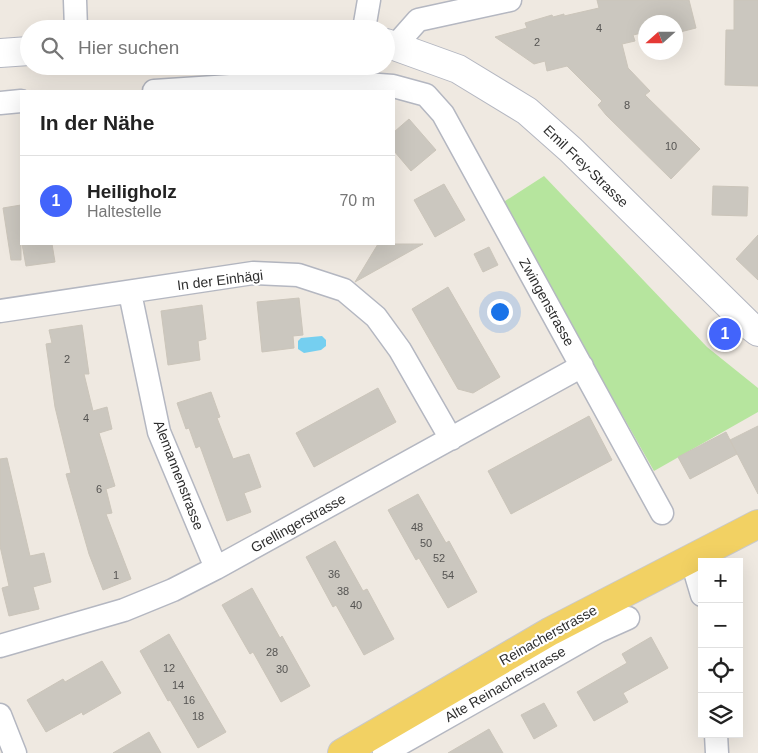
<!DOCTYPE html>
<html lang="de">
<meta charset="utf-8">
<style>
:root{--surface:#fff;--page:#f6f6f6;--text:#222;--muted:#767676;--line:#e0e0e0;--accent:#4264fb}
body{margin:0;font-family:Arial,sans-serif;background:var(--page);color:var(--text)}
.controls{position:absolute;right:15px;bottom:15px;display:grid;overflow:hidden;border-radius:0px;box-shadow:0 5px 20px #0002}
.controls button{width:45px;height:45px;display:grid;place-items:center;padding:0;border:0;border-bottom:1px solid var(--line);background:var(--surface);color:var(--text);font:25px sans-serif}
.compass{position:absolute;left:638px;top:15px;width:45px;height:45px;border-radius:50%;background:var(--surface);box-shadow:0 5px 20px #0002;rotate:249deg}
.you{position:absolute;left:499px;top:311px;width:18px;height:18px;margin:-12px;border:4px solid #fff;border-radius:50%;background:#1a73e8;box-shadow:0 0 0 8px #1a73e833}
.badge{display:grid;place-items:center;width:32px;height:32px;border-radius:50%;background:var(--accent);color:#fff;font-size:16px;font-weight:700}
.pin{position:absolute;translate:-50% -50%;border:2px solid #fff;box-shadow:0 1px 5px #0006}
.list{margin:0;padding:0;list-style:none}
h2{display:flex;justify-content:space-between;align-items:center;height:65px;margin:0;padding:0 20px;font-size:21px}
h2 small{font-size:16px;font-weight:400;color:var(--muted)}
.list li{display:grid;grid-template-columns:32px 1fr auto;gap:15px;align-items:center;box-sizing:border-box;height:90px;padding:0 20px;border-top:1px solid var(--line)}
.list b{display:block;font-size:19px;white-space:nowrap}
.list p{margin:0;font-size:16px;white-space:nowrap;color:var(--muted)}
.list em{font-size:16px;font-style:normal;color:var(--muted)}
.icon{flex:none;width:28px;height:28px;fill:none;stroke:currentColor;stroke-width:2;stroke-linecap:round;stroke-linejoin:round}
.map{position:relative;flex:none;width:758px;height:753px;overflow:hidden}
.search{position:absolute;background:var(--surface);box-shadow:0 5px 20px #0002;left:20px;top:20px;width:375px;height:55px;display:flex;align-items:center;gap:12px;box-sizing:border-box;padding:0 18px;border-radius:28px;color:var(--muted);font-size:19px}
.panel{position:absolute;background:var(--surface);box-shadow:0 5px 20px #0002;left:20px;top:90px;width:375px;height:155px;border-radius:0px}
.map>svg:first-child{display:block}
</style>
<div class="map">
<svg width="758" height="753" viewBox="0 0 758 753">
<rect width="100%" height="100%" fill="#efe9e1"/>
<path fill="#b6e59e" d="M544,176L707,347L758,388V412L654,471L502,203Z"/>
<path fill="#75cff0" d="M322,336L326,340V346L321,350L304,353L298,349V341L301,338Z"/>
<path fill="#cbc7bf" stroke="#cbc5ba" d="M597,0H689L696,28L676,33V22H646V32L633,35L635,41L622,44L628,68L650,91L645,95L700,149L671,179L606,115L598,105L602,101L567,66L547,71L545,61L534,64L495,37L527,28L525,23L552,15L553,17L564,14V16L599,8Z
M734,0H758V86L725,85L726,30H734Z
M409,119L436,150L411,171L394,151V132Z
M444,184L465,220L435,237L414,200Z
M713,186L748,187L747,216L712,215Z
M21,205V260H11L3,208Z
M758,235V280L736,259Z
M22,244H52L55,262L26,266Z
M378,244H423L355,282Z
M489,247L498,265L483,272L474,254Z
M448,287L500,377L473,393L458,389L412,309Z
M299,298L303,335L293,336L294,348L262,352L257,302Z
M202,305L206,339L198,341L200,360L168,365L161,311Z
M82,325L89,374H84L93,411L107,407L112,429L99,433L115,486L106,489L112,513L106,514L131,579L103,590L89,554L66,474L71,473L55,407L46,344L52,343L49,330Z
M378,388L396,422L314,467L296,433Z
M211,392L220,417L217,418L233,459L249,454L261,487L244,493L251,512L227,521L200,446L196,448L189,428L186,429L177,403Z
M589,416L612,460L511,514L488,471Z
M758,426V494L730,440Z
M726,432L737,454L690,479L678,457Z
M7,458L30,556L44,553L51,582L33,587L39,609L9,616L2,588L9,586L0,546V459Z
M418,494L446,543L449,541L477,592L448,608L419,558L416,560L388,510Z
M335,541L363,591L367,589L394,639L364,655L336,605L333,607L306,557Z
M252,588L280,638L282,636L310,686L281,702L253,652L250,654L222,605Z
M169,634L226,732L198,748L170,700L168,701L140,651Z
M651,637L668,668L623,693L628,702L594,721L577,692L627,663L622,654Z
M102,661L121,693L83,715L82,712L46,732L27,700L63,679L65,682Z
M544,703L557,726L534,739L521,715Z
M489,729L503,753H448Z
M149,732L161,753H113Z"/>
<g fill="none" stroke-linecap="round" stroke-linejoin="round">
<defs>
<path id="street" d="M75,0L76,29
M364,29L369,0
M395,46L418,20L510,0
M154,91L262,84L338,82L393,86L426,95L443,114L662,513
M0,103L21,101
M130,293L159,432L216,568
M0,311L253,273L298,275L344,290L376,317L400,350L451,439
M691,558L702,595
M0,646L124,610L173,590L216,568L582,366
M0,715L15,753
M716,734L717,753
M384,753L599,631L628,618"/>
<path id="secondary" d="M386,43L458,69L527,111L571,150L749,325L758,332
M0,53L29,51"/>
<path id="primary" d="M342,753L551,631L758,524"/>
</defs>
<use href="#street" stroke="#b4b7c1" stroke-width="25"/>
<use href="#secondary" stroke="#b4b7c1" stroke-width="30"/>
<use href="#primary" stroke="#c9c9c9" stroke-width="30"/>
<use href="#street" stroke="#fff" stroke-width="22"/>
<use href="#secondary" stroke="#fff" stroke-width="28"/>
<use href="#primary" stroke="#f2d163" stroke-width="28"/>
</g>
<g text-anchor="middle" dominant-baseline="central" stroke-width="4.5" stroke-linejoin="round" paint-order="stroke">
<g font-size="11" fill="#555452">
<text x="599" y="28">4</text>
<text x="537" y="42">2</text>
<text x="627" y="105">8</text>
<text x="671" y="146">10</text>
<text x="67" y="359">2</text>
<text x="86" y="418">4</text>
<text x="99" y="489">6</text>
<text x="417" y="527">48</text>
<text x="426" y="543">50</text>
<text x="439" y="558">52</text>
<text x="334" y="574">36</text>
<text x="116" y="575">1</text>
<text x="448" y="575">54</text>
<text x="343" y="591">38</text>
<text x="356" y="605">40</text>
<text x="272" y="652">28</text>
<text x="169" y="668">12</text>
<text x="282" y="669">30</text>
<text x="178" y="685">14</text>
<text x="189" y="700">16</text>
<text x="198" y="716">18</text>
</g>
<g font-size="14" fill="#2e2e2e" stroke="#fff">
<text transform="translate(586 166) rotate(44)">Emil Frey-Strasse</text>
<text transform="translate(220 280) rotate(-7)">In der Einhägi</text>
<text transform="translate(547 302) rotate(61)">Zwingenstrasse</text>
<text transform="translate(179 475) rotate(69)">Alemannenstrasse</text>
<text transform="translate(298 523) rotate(-29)">Grellingerstrasse</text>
<text transform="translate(548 635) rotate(-29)">Reinacherstrasse</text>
<text transform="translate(505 684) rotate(-30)">Alte Reinacherstrasse</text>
</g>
</g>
</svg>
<div class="controls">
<button>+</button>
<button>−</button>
<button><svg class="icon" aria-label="locate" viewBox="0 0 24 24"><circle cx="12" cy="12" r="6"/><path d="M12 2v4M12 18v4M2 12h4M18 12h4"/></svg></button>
<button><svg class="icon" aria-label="layers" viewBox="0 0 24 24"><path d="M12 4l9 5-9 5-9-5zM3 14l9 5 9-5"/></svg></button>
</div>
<svg class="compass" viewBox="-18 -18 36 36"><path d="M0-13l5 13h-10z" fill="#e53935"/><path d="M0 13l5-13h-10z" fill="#767676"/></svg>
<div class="you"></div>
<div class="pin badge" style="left:725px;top:334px">1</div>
<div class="search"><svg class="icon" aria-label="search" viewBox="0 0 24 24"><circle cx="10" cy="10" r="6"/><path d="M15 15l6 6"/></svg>Hier suchen</div>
<section class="panel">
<h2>In der Nähe<small></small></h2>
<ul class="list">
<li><span class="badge">1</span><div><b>Heiligholz</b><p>Haltestelle</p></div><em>70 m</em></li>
</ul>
</section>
</div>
